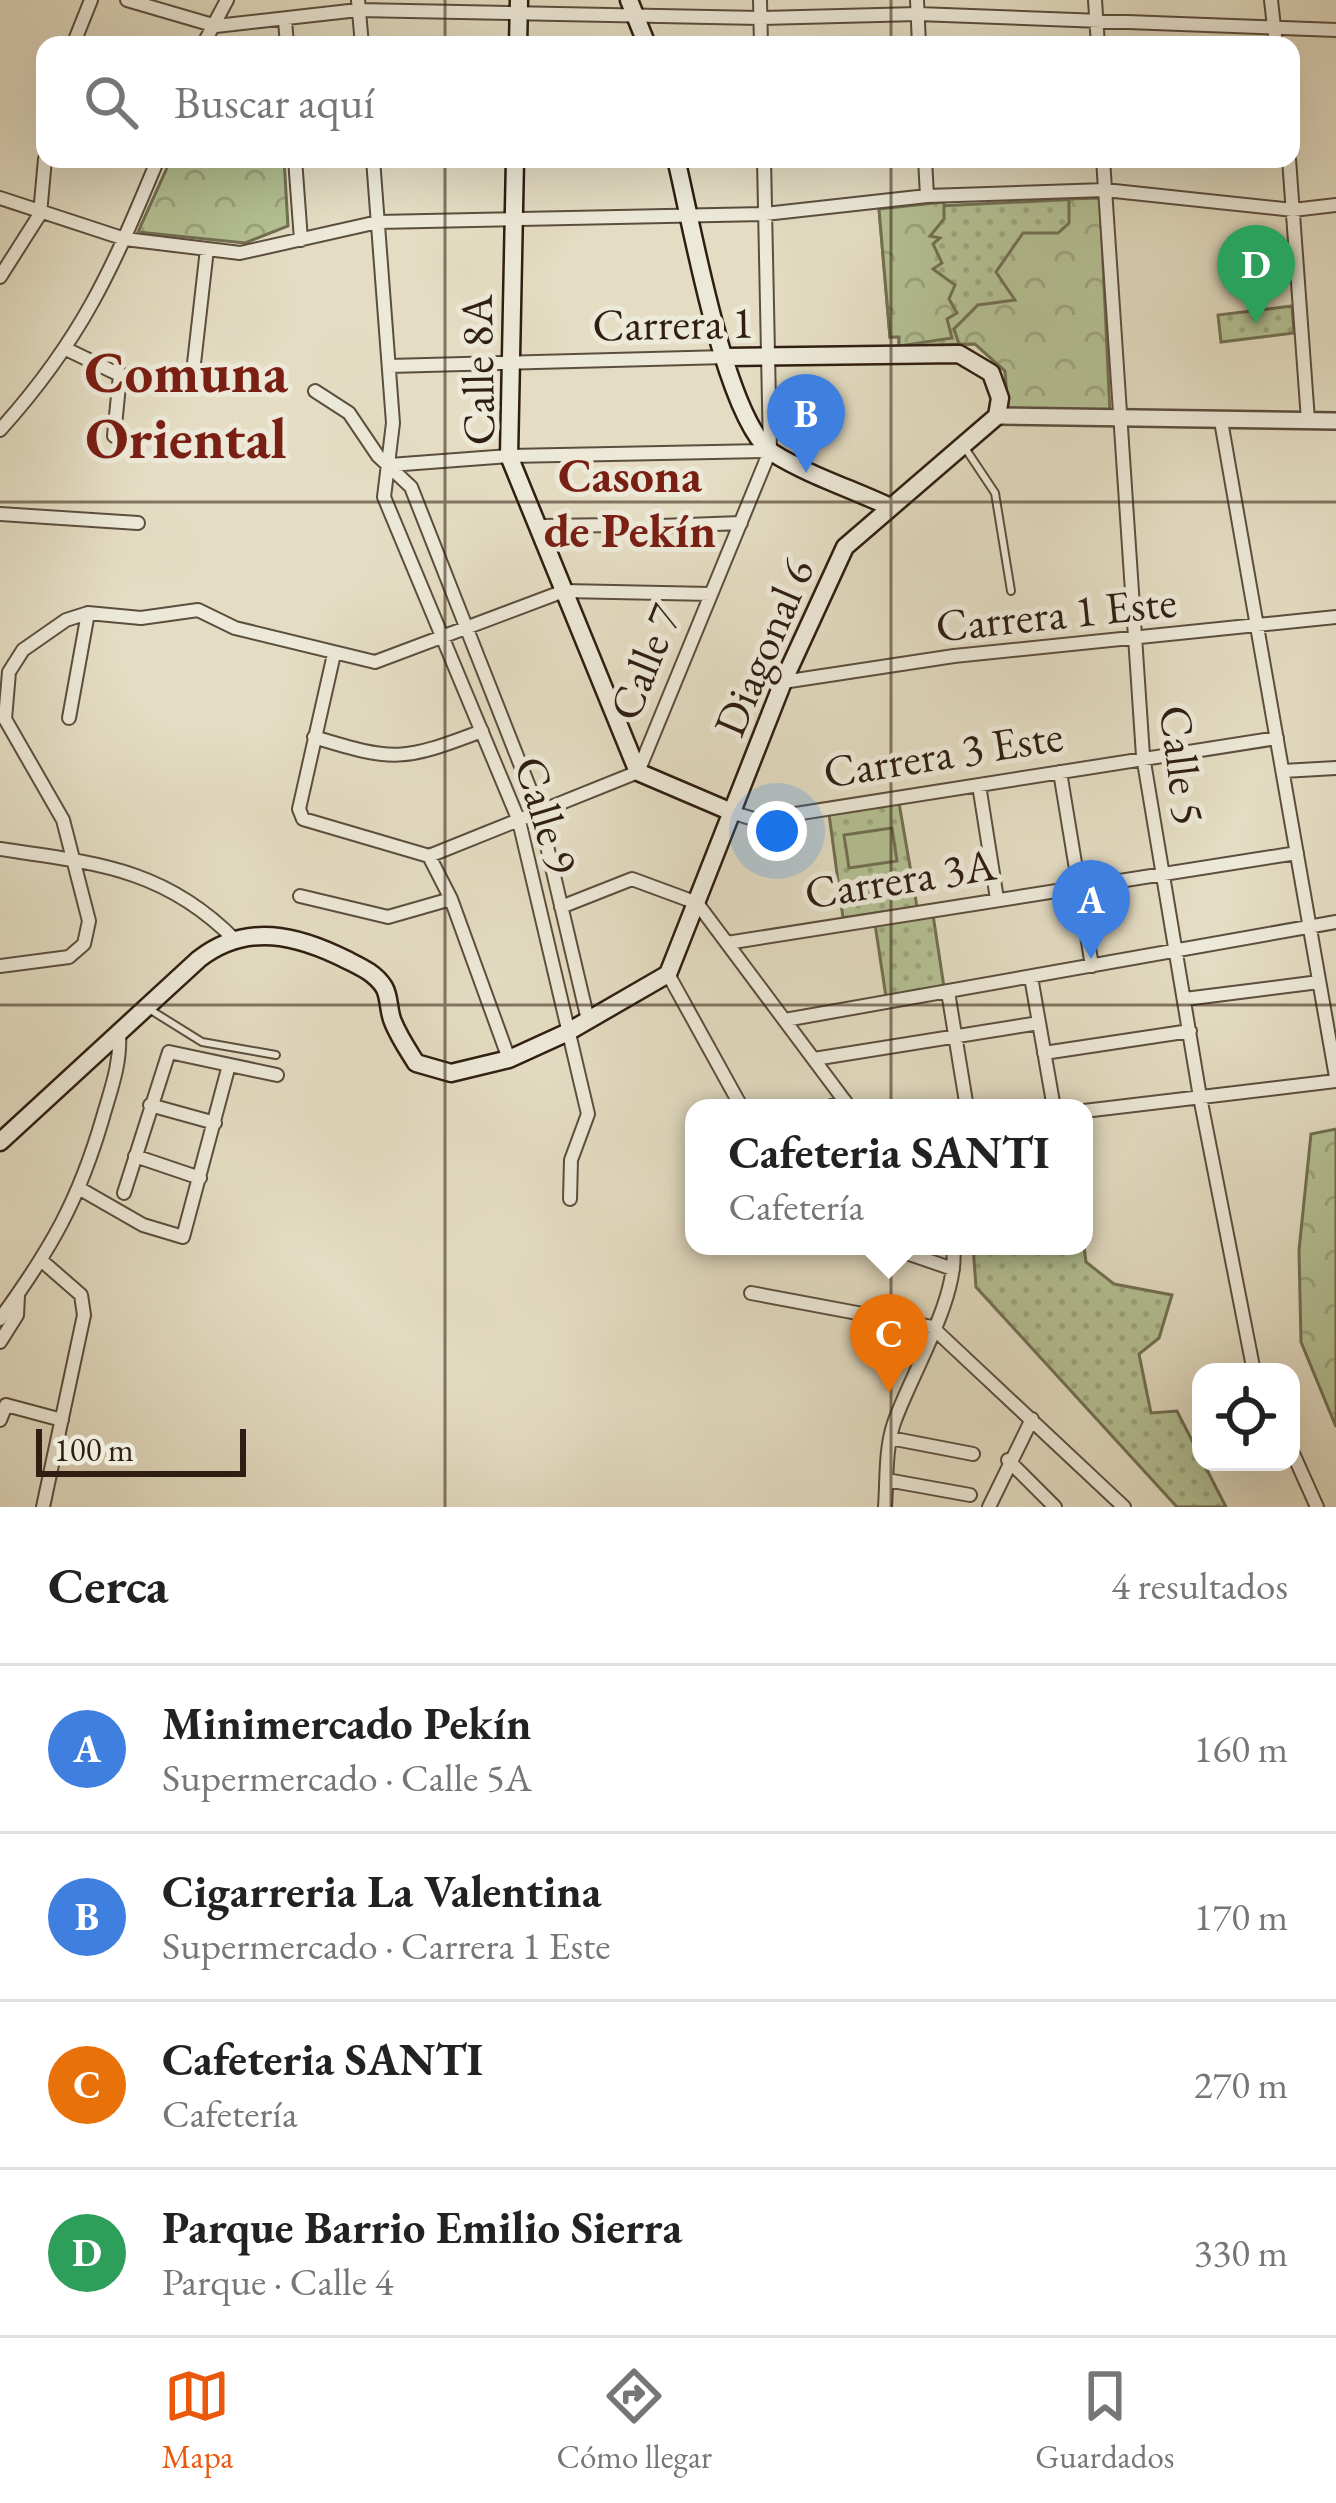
<!DOCTYPE html>
<html lang="es">
<meta charset="utf-8">
<style>
:root{--surface:#fff;--page:#f6f6f6;--text:#222;--muted:#767676;--line:#e0e0e0;--accent:#ea580c}
body{margin:0;font-family:"EB Garamond",serif;background:var(--page);color:var(--text)}
.controls{position:absolute;right:36px;bottom:36px;display:grid;overflow:hidden;border-radius:24px;box-shadow:0 12px 48px #0002}
.controls button{width:108px;height:108px;display:grid;place-items:center;padding:0;border:0;border-bottom:3px solid var(--line);background:var(--surface);color:var(--text);font:60px sans-serif}
.scale{position:absolute;left:36px;bottom:30px;width:210px;box-sizing:border-box;padding-left:12px;border:6px solid #2f1e11;border-top:0;font-size:33px;line-height:42px;white-space:nowrap;color:#2f1e11;-webkit-text-stroke:9px #ede9d8;paint-order:stroke}
.you{position:absolute;left:777px;top:831px;width:42px;height:42px;margin:-30px;border:9px solid #fff;border-radius:50%;background:#1a73e8;box-shadow:0 0 0 18px #1a73e833}
.badge{display:grid;place-items:center;width:78px;height:78px;border-radius:50%;background:var(--accent);color:#fff;font-size:39px;font-weight:700}
.pin{position:absolute;translate:-50% -99px;filter:drop-shadow(0 3px 6px #0008)}
.pin::after{content:'';position:absolute;top:63px;width:42px;height:36px;background:inherit;clip-path:polygon(0 0,100% 0,50% 100%)}
.popup{position:absolute;left:685px;top:1099px;width:408px;height:156px;box-sizing:border-box;display:grid;place-content:center;border-radius:24px;background:var(--surface);filter:drop-shadow(0 3px 9px #0005);font-size:39px;white-space:nowrap;color:var(--muted)}
.popup b{font-size:45px;color:var(--text)}
.popup::after{content:'';position:absolute;left:50%;top:100%;margin-left:-24px;border:24px solid transparent;border-top-color:var(--surface)}
.list{margin:0;padding:0;list-style:none}
h2{display:flex;justify-content:space-between;align-items:center;height:156px;margin:0;padding:0 48px;font-size:51px}
h2 small{font-size:39px;font-weight:400;color:var(--muted)}
.list li{display:grid;grid-template-columns:78px 1fr auto;gap:36px;align-items:center;box-sizing:border-box;height:168px;padding:0 48px;border-top:3px solid var(--line)}
.list b{display:block;font-size:45px;white-space:nowrap}
.list p{margin:0;font-size:39px;white-space:nowrap;color:var(--muted)}
.list em{font-size:39px;font-style:normal;color:var(--muted)}
.icon{flex:none;width:66px;height:66px;fill:none;stroke:currentColor;stroke-width:2;stroke-linecap:round;stroke-linejoin:round}
.map{position:relative;flex:none;width:1336px;height:1507px;overflow:hidden}
.search{position:absolute;background:var(--surface);box-shadow:0 12px 48px #0002;left:36px;right:36px;top:36px;height:132px;display:flex;align-items:center;gap:30px;box-sizing:border-box;padding:0 42px;border-radius:24px;color:var(--muted);font-size:45px}
.sheet{height:828px;background:var(--surface)}
nav{display:flex;justify-content:space-around;align-items:center;box-sizing:border-box;height:168px;border-top:3px solid var(--line);background:var(--surface);font-size:33px;color:var(--muted)}
nav a{display:grid;justify-items:center;gap:6px}
nav .on{color:var(--accent)}
.map>svg:first-child{display:block}
</style>
<div class="map">
<svg width="1336" height="1507" viewBox="0 0 1336 1507">
<defs>
<pattern id="grass-dots" width="8" height="8" patternUnits="userSpaceOnUse" patternTransform="scale(3)"><rect width="8" height="8" fill="#b4c194"/><path d="M2 2h.1M6 6h.1" fill="none" stroke="#9ba57f" stroke-width="1.8" stroke-linecap="round"/></pattern>
<pattern id="forest-crowns" width="20" height="18" patternUnits="userSpaceOnUse" patternTransform="scale(3)"><rect width="20" height="18" fill="#b4c194"/><path d="M2 6a3 3 0 1 1 6 0M12 15a3 3 0 1 1 6 0" fill="none" stroke="#9ba57f"/></pattern>
</defs>
<rect width="100%" height="100%" fill="#e4ddc3"/>
<filter id="stains"><feTurbulence type="fractalNoise" baseFrequency=".00167" numOctaves="4"/><feColorMatrix values="0 0 0 0 .2 0 0 0 0 .09 0 0 0 0 .02 0 0 0 .5 -.17"/></filter>
<radialGradient id="worn" r=".72"><stop offset=".6" stop-color="#630" stop-opacity="0"/><stop offset="1" stop-color="#630" stop-opacity=".3"/></radialGradient>
<path fill="url(#grass-dots)" stroke="#727052" stroke-width="3" d="M1100,198L1008,408L1005,371L975,344L899,346V337H890L879,209Z
M1292,306L1294,333L1221,342L1218,315Z
M899,803L917,907L843,918L829,814Z
M933,915L944,987L886,997L875,924Z
M973,1246H1084L1086,1262L1114,1284L1172,1295L1159,1338L1139,1354L1151,1413L1177,1411L1226,1507H1177L976,1287Z"/>
<path fill="url(#forest-crowns)" stroke="#727052" stroke-width="3" d="M171,159H284L288,226L245,243L138,232Z
M1100,198L1110,414L1008,408L1005,371L975,344H959L954,329L978,305L1015,300L996,272L1023,233H1058L1069,223V199Z
M944,202V219L930,236L940,238L933,244L942,263L933,269L955,285L949,299L957,313L947,319L952,338L899,346V337H890L879,209Z
M1336,1129V1427L1301,1342L1299,1250L1311,1134Z"/>
<path fill="#b4c194" stroke="#727052" stroke-width="3" d="M892,828L897,861L849,868L844,835Z"/>
<g fill="none" stroke-linecap="round" stroke-linejoin="round">
<defs>
<path id="service" d="M965,448L995,493L1011,591
M149,1009L202,1042L276,1055"/>
<path id="minor" d="M127,0L216,26L358,10L760,18L918,14L1336,30
M358,0L362,45
M760,0L761,45
M917,0L919,45
M1095,0L1098,45
M1271,0L1276,45
M285,20L287,45
M73,45L91,0
M203,45L227,0
M295,159L301,240
M373,159L393,423L384,497L519,821L588,1114L571,1160L570,1199
M925,159L927,196
M1103,159L1143,756L1200,1097L1254,1372
M1289,159L1308,420
M0,198L125,239L240,253L378,222L765,214L927,196L1105,190L1293,210L1336,205
M0,277L40,214L45,159
M68,350L120,375L192,381L207,249
M389,366L726,357
M315,391L349,413L378,456L411,487L539,812L588,1020
M1221,421L1336,1077
M0,430C82,339 112,270 158,159
M114,436L120,375
M390,465L509,456L770,451
M0,514L138,523
M540,526L619,525
M660,526L741,523
M334,654L299,809L303,819L429,856L451,899L509,1059
M783,682L954,656L1336,617
M69,718L88,613
M314,737C395,762 403,761 482,731
M1283,771L1336,768
M1060,772L1092,966
M979,785L997,899
M734,813L757,820L1277,738
M0,849C95,863 164,868 235,940
M429,856L638,772L770,451L764,159
M300,896L388,917L451,899
M561,907L632,879L697,903L850,1108
M727,943L1297,853
M0,966L69,957L84,944L89,921L63,820L5,719L9,672L23,650L66,620L88,613L141,618L198,610L235,628L375,662L564,591L711,594
M668,974L742,1108
M1031,977L1054,1108
M948,992L967,1108
M1185,999L1319,982
M785,1020L1336,922
M1044,1053L1190,1031
M814,1059L1039,1023
M150,1105L215,1123
M826,1108L845,1101
M1084,1111L1336,1081
M135,1156L200,1178
M82,1190L143,1225L183,1237L229,1065
M124,1193L169,1052L277,1075
M886,1246L953,1269
M42,1261L81,1295L84,1315L43,1507
M751,1293L932,1327L1124,1507
M0,1319C51,1249 79,1200 103,1117C111,1089 121,1063 119,1034
M0,1342L17,1315L18,1295
M0,1420L6,1405L62,1420
M890,1438L973,1454
M1291,1449L1317,1507
M1008,1460L1055,1507
M887,1480L970,1495
M885,1507C887,1480 885,1449 894,1423C911,1374 960,1296 953,1246
M989,1507L1032,1419"/>
<path id="tertiary" d="M997,416L1336,421"/>
<path id="secondary" d="M629,0L647,45
M518,45L519,0
M515,159L509,456L638,772L734,813
M676,159C691,219 725,422 773,453C808,475 852,489 890,507
M0,1142L199,959C247,922 297,935 347,960C361,967 375,973 384,987C390,997 388,1011 393,1022C399,1037 408,1050 416,1063L451,1073L509,1059L566,1033L668,974L783,682L845,547L997,416L1000,398L991,373L959,354L726,357"/>
</defs>
<use href="#service" stroke="#5c4e3e" stroke-width="10"/>
<use href="#minor" stroke="#5c4e3e" stroke-width="16"/>
<use href="#tertiary" stroke="#5c4e3e" stroke-width="20"/>
<use href="#secondary" stroke="#2f1e11" stroke-width="21"/>
<use href="#service" stroke="#ede9d8" stroke-width="6"/>
<use href="#minor" stroke="#ede9d8" stroke-width="12"/>
<use href="#tertiary" stroke="#ede9d8" stroke-width="15"/>
<use href="#secondary" stroke="#ede9d8" stroke-width="16"/>
</g>
<path fill="none" stroke="#2f1e11" stroke-width="3" stroke-opacity="0.55" d="M445,0V45M891,0V45M445,159V1507M891,159V1507M0,502H1336M0,1005H1336"/>
<g text-anchor="middle" dominant-baseline="central" stroke-width="10" stroke-linejoin="round" paint-order="stroke">
<g font-size="45" fill="#2f1e11" stroke="#ede9d8">
<text transform="translate(673 323) rotate(-1)">Carrera 1</text>
<text transform="translate(477 370) rotate(-91)">Calle 8A</text>
<text transform="translate(1056 613) rotate(-6)">Carrera 1 Este</text>
<text transform="translate(763 647) rotate(-67)">Diagonal 6</text>
<text transform="translate(644 662) rotate(-68)">Calle 7</text>
<text transform="translate(943 753) rotate(-9)">Carrera 3 Este</text>
<text transform="translate(1183 765) rotate(83)">Calle 5</text>
<text transform="translate(547 815) rotate(73)">Calle 9</text>
<text transform="translate(900 878) rotate(-9)">Carrera 3A</text>
</g>
<g font-size="48" font-weight="bold" fill="#7a1f14" stroke="#ede9d8">
<text x="630" y="475">Casona<tspan x="630" dy="55">de Pekín</tspan></text>
</g>
<g font-size="57" font-weight="bold" fill="#7a1f14" stroke="#ede9d8">
<text x="186" y="372">Comuna<tspan x="186" dy="66">Oriental</tspan></text>
</g>
</g>
<rect width="100%" height="100%" filter="url(#stains)"/>
<rect width="100%" height="100%" fill="url(#worn)"/>
</svg>
<div class="controls">
<button><svg class="icon" aria-label="locate" viewBox="0 0 24 24"><circle cx="12" cy="12" r="6"/><path d="M12 2v4M12 18v4M2 12h4M18 12h4"/></svg></button>
</div>
<div class="scale">100 m</div>
<div class="you"></div>
<div class="pin badge" style="left:1091px;top:959px;background:#3f7fe0">A</div>
<div class="pin badge" style="left:806px;top:473px;background:#3f7fe0">B</div>
<div class="pin badge" style="left:889px;top:1393px;background:#e8710a">C</div>
<div class="popup"><b>Cafeteria SANTI</b>Cafetería</div>
<div class="pin badge" style="left:1256px;top:324px;background:#2e9e5b">D</div>
<div class="search"><svg class="icon" aria-label="search" viewBox="0 0 24 24"><circle cx="10" cy="10" r="6"/><path d="M15 15l6 6"/></svg>Buscar aquí</div>
</div>
<section class="sheet">
<h2>Cerca<small>4 resultados</small></h2>
<ul class="list">
<li><span class="badge" style="background:#3f7fe0">A</span><div><b>Minimercado Pekín</b><p>Supermercado · Calle 5A</p></div><em>160 m</em></li>
<li><span class="badge" style="background:#3f7fe0">B</span><div><b>Cigarreria La Valentina</b><p>Supermercado · Carrera 1 Este</p></div><em>170 m</em></li>
<li><span class="badge" style="background:#e8710a">C</span><div><b>Cafeteria SANTI</b><p>Cafetería</p></div><em>270 m</em></li>
<li><span class="badge" style="background:#2e9e5b">D</span><div><b>Parque Barrio Emilio Sierra</b><p>Parque · Calle 4</p></div><em>330 m</em></li>
</ul>
</section>
<nav>
<a class="on"><svg class="icon" aria-label="map" viewBox="0 0 24 24"><path d="M3 6l6-2 6 2 6-2v14l-6 2-6-2-6 2zM9 4v14M15 6v14"/></svg>Mapa</a>
<a><svg class="icon" aria-label="directions" viewBox="0 0 24 24"><path d="M12 3l9 9-9 9-9-9zM9 14v-3h6M13 9l2 2-2 2"/></svg>Cómo llegar</a>
<a><svg class="icon" aria-label="saved" viewBox="0 0 24 24"><path d="M7 4h10v16l-5-4-5 4z"/></svg>Guardados</a>
</nav>
